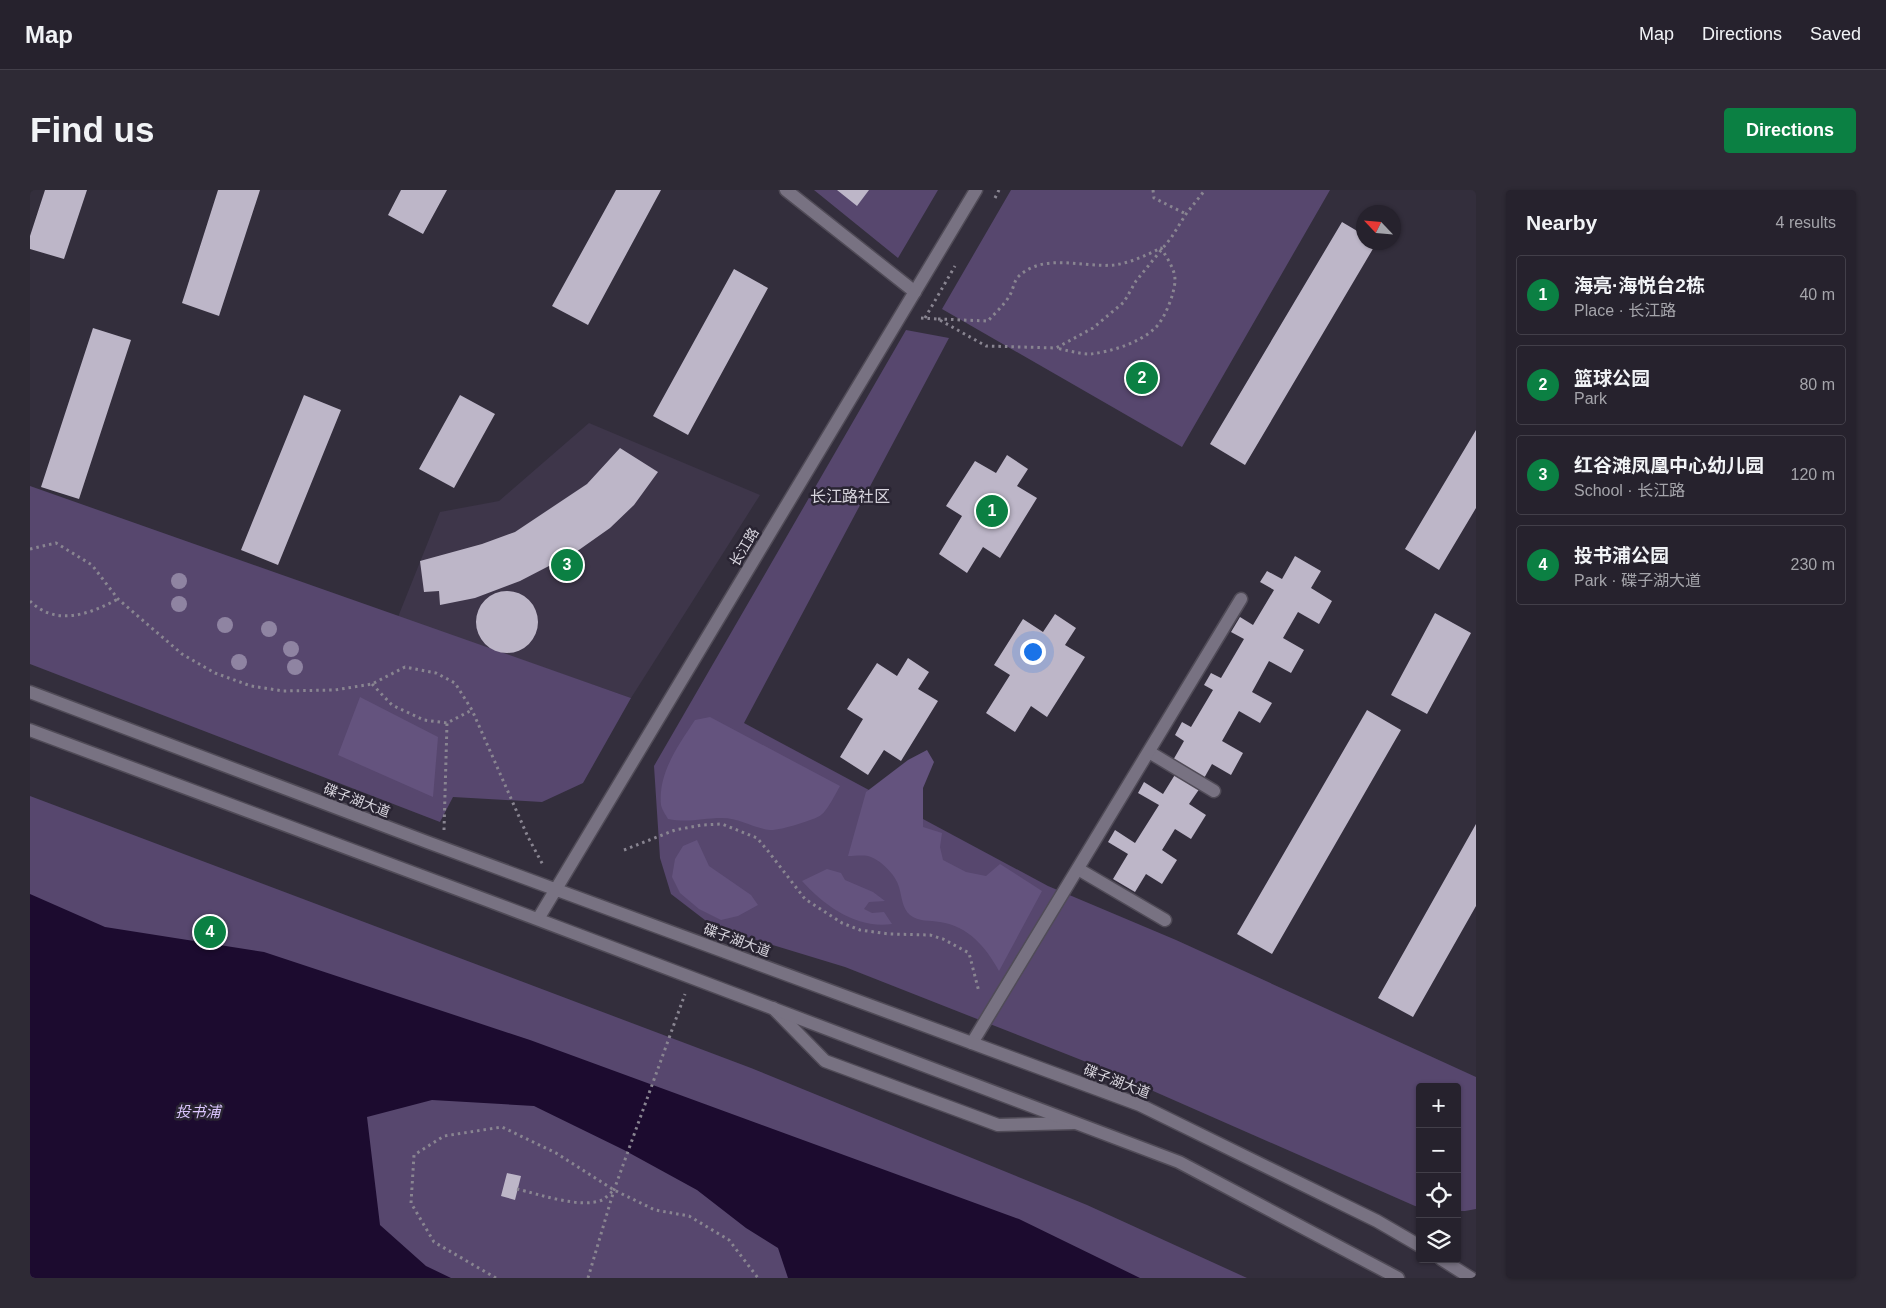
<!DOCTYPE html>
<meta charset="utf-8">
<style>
:root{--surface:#26222d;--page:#2e2a35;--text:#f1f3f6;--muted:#a4a4aa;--line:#423f49;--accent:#0b8043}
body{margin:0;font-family:Helvetica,"Noto Sans SC",sans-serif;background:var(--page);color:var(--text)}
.controls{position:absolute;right:15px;bottom:15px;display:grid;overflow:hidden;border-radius:5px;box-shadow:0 1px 4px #0004}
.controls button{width:45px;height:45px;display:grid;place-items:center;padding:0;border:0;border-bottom:1px solid var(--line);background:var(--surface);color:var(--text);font:25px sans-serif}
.compass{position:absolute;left:1326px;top:15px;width:45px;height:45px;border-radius:50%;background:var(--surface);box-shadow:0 1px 4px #0004;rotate:296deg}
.you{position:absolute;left:1002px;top:461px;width:18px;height:18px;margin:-12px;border:4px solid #fff;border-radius:50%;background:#1a73e8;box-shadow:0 0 0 8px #1a73e833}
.badge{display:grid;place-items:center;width:32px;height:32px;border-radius:50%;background:var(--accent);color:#fff;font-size:16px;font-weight:700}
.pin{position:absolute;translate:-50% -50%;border:2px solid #fff;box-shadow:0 1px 5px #0006}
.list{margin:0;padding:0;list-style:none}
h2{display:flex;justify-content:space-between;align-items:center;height:65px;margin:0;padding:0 20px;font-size:21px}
h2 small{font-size:16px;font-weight:400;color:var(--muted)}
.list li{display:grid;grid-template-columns:32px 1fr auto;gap:15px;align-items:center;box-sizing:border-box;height:80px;margin:0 10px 10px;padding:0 10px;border:1px solid var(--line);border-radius:5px}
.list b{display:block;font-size:19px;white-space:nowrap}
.list p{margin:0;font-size:16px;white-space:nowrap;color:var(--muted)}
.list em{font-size:16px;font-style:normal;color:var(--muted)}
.icon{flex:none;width:28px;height:28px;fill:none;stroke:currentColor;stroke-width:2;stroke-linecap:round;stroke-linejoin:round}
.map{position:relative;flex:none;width:1446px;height:1088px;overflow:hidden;border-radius:5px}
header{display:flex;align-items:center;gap:30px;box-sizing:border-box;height:70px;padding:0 25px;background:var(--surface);border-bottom:1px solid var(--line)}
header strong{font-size:24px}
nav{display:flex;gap:28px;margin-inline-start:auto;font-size:18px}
.intro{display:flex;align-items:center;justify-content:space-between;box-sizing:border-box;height:120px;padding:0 30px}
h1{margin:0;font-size:35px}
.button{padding:12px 22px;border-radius:5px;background:var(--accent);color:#fff;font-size:18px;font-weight:700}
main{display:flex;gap:30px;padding:0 30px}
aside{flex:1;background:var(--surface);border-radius:5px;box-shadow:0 1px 4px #0004}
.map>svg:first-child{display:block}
</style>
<header>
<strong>Map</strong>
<nav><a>Map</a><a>Directions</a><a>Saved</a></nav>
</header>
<div class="intro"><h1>Find us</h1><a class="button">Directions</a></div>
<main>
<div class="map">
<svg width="1446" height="1088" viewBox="0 0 1446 1088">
<rect width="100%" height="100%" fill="#332e3c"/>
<path fill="#3e364a" d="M559,233L730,305L601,508L368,427L410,322L469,311Z"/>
<path fill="#57476e" d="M784,0H908L868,68Z
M981,0H1300L1152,257L912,119Z
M876,140L919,148L714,533L1018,696L1146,750L1446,887V1019L1435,1021H1427V897H1390V1017L1385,1016L1064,875L815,777L684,737L641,704L630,668L624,576Z
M0,296L601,508L553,593L512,612L423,607L410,632L0,474Z
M0,606L721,878L1057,1015L1217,1088H0Z"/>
<path fill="#64537e" d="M330,507L408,547L403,607L308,565Z
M680,527L810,596C806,603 797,621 791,625C785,630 748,641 740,640C723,638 709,628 692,628C672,628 659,633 638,629C636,625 632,620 631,615C628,583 648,556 665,530Z
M897,560L904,572L893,598V637L912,643L910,657L913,670L936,682L956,686L970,674L1012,701L969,781C956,757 938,736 910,732C899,730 889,732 880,725C872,718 872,707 869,697C866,685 850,669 838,666C832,665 824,666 818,666L836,602L878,570Z
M667,650L679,676L721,705L728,715L708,726L691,730L669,719L650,703L642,687L645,669L653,656Z
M797,679L811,683L815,690L843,702L855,711L839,712L834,719L842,723L854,722L862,734C826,739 795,716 772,691Z"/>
<path fill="#1c0b2f" d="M0,704L75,737L234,762L500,850L989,1029L1110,1088H758L748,1058L716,1038L667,1000L594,960L504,916L402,910L337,927L350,1035L396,1076L421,1088H0Z"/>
<path fill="#bdb6c8" d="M15,0H57L34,69L0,59V46Z
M188,0H230L189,126L152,113Z
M371,0H417L393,44L358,25Z
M586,0H631L558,135L522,116Z
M807,0H839L827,16Z
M1312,32L1334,45V52H1347L1215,275L1180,254Z
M704,79L738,98L658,245L623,226Z
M63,138L101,150L49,309L11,297Z
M274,205L311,220L248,375L211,360Z
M430,205L465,224L424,298L389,279Z
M1446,240V318L1409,380L1375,359Z
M590,258L628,282L604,315L580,338L546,362L490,391L445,408L410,415L409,401L394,402L390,371L452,354L485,342L557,294Z
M977,265L998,279L987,296L1007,308L970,368L953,357L937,383L909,364L932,326L916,316L945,271L966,283Z
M1265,366L1291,381L1281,398L1302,411L1289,434L1268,422L1253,448L1274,460L1261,483L1239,471L1222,502L1242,513L1230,533L1209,521L1192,551L1213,563L1201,585L1182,574L1173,590L1142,572L1154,551L1145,545L1152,532L1161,537L1183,500L1174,495L1181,483L1191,488L1214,449L1201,442L1210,427L1223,435L1244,400L1230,392L1237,381L1252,389Z
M446 432a31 31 0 1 1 62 0a31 31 0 1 1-62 0Z
M1405,423L1441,443L1397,524L1361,505Z
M1025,424L1046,438L1035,455L1055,467L1017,527L1001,516L985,542L956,523L980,485L964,475L993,429L1013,442Z
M878,468L899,482L888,499L908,511L871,571L854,560L838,585L810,567L833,529L817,519L847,473L867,486Z
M1337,520L1371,540L1242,764L1207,744Z
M1146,583L1170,598L1159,614L1176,625L1161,649L1145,639L1132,660L1147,670L1132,694L1116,684L1105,702L1083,689L1098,664L1078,652L1085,640L1105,653L1129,615L1108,603L1114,592L1133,604Z
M1446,634V716L1383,827L1348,808Z
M477,983L491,986L485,1010L471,1006Z"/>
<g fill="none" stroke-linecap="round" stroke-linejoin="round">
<defs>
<path id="lane" d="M1119,562L1184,601
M1048,679L1135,730
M743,818L795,871L968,935L1044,933"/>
<path id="street" d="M756,0L885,102
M942,853L1211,409"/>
<path id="secondary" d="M0,502L397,652L1110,915L1347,1031L1390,1056
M0,540L459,711L1149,972L1368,1088
M508,729L946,0
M1411,1069L1441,1088"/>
</defs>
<use href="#lane" stroke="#504b57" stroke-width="15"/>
<use href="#street" stroke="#504b57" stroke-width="15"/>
<use href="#secondary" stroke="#504b57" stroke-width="15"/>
<path stroke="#898591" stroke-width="3" stroke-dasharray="2.5 4" stroke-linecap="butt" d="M1123,0L1124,8L1156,24
M965,8L969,0
M891,128L908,129L956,156L1026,158L1063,138L1094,112L1106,91L1141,48L1156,24L1175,0
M895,128L925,76
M908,129L958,131C965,123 975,114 980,105C983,100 984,91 988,87C1013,62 1053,78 1084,75C1100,73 1117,65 1131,58C1137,68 1145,79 1145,90C1145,103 1134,131 1124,139C1109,153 1080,162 1060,164C1049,164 1036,160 1026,158
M0,359L26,353L62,375L88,409L152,464L185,483L221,496L253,501L305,500L342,494L375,477L406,483L425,493L442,520L498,647L513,675
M0,411C26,437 60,424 88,409
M342,494L362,515L394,530L417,533L442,520
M414,640L417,533
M594,660L645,640L672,635L692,634L727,648L738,661L775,709L812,733L830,740L859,744L900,745L913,749L939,763L949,802
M487,999C508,1004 551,1019 572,1010C576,1008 580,1003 584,1000
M466,1088L404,1052L381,1013L384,965L414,946L472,937L526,963L584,1000L625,1020L659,1026L699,1050L728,1088
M558,1088L584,1000L655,804"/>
<use href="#lane" stroke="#787282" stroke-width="12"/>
<use href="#street" stroke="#787282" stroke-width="12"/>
<use href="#secondary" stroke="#787282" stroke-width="12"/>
</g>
<g fill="#8f84a2">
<circle cx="149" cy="391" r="8"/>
<circle cx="149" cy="414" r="8"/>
<circle cx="195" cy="435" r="8"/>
<circle cx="239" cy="439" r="8"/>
<circle cx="261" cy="459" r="8"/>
<circle cx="209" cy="472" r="8"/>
<circle cx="265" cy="477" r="8"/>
</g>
<g text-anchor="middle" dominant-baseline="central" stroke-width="5" stroke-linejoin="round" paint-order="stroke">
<g font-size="14" fill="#d8d5de" stroke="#292432">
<text transform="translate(714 357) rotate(-59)">长江路</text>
<text transform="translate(327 610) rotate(21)">碟子湖大道</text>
<text transform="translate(707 750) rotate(20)">碟子湖大道</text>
<text transform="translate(1087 891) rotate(21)">碟子湖大道</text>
</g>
<g font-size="15" font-style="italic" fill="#dbc6fe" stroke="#292432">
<text x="168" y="921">投书浦</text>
</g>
<g font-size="16" fill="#d8d5de" stroke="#292432">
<text x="820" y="306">长江路社区</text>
</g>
</g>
</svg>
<div class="controls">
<button>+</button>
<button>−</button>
<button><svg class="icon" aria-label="locate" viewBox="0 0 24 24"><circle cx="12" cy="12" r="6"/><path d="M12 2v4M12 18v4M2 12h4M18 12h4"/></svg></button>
<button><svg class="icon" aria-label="layers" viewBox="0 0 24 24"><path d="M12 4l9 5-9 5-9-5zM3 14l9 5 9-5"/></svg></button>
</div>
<svg class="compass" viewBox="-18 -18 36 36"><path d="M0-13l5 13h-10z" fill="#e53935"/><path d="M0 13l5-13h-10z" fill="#a4a4aa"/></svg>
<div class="you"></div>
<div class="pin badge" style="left:962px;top:321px">1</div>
<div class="pin badge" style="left:1112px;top:188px">2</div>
<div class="pin badge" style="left:537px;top:375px">3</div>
<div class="pin badge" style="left:180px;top:742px">4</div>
</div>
<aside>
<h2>Nearby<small>4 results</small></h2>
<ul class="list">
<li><span class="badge">1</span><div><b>海亮·海悦台2栋</b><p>Place · 长江路</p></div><em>40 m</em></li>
<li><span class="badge">2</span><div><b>篮球公园</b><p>Park</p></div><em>80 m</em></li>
<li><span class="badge">3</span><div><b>红谷滩凤凰中心幼儿园</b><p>School · 长江路</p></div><em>120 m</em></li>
<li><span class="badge">4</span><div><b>投书浦公园</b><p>Park · 碟子湖大道</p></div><em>230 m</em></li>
</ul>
</aside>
</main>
